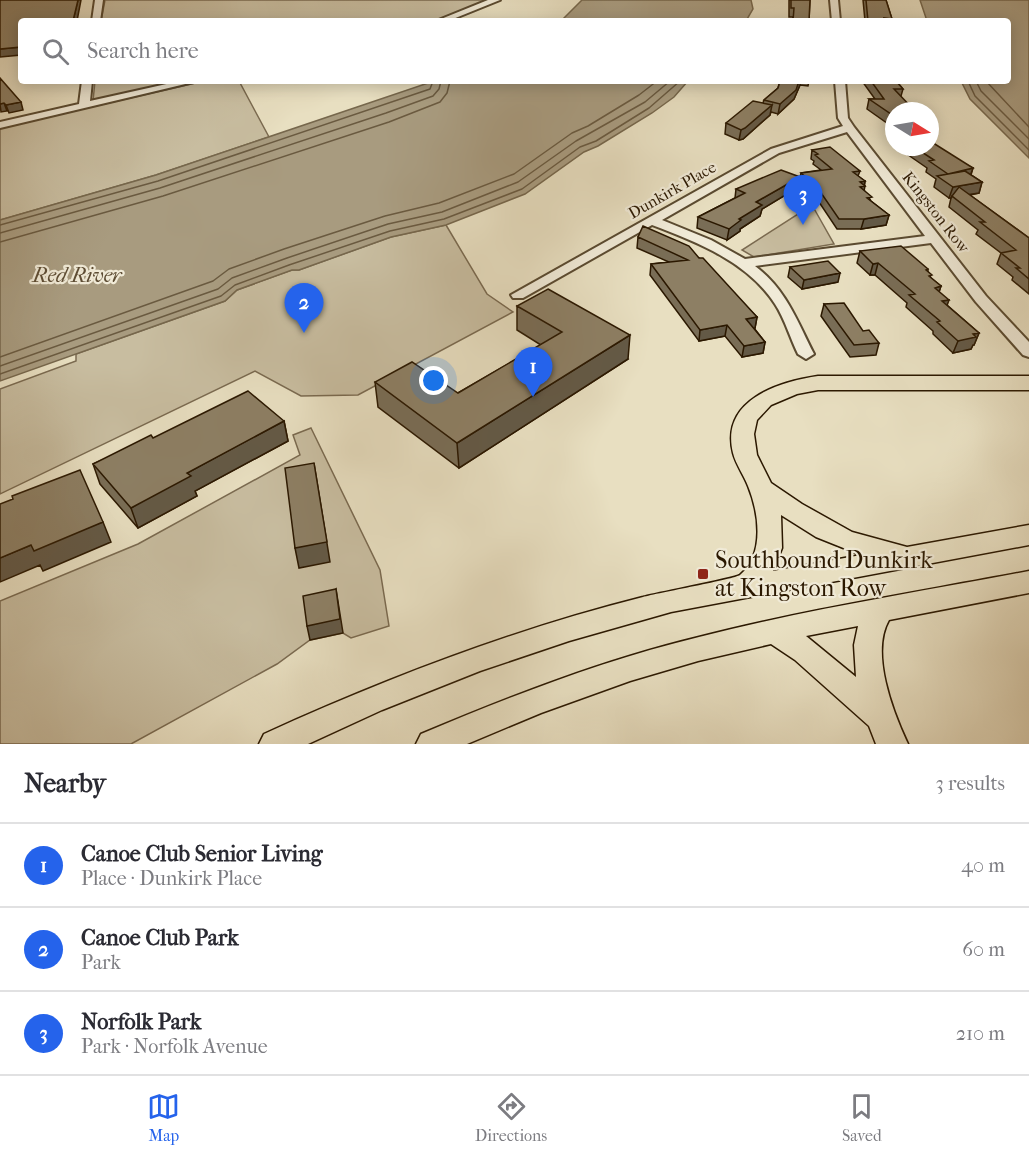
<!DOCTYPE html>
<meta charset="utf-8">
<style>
:root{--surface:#fff;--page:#f7f7f7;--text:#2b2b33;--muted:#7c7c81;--line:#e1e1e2;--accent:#2563eb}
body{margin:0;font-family:"IM FELL French Canon",serif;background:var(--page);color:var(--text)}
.compass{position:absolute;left:885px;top:102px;width:54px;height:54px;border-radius:50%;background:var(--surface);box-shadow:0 3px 15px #0003;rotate:101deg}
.you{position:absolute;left:434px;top:381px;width:21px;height:21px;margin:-15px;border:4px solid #fff;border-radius:50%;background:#1a73e8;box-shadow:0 0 0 9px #1a73e833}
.badge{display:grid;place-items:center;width:39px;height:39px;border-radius:50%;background:var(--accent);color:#fff;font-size:20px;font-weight:700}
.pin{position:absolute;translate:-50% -50px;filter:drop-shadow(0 2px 3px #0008)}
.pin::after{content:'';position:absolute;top:32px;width:21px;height:18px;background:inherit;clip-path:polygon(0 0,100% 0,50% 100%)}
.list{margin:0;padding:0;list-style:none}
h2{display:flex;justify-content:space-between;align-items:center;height:78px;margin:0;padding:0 24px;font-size:26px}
h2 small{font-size:20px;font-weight:400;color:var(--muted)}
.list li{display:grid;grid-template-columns:39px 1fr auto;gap:18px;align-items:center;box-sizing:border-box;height:84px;padding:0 24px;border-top:2px solid var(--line)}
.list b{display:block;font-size:22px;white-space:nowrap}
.list p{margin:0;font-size:20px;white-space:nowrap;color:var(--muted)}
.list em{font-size:20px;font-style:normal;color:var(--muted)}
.icon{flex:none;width:33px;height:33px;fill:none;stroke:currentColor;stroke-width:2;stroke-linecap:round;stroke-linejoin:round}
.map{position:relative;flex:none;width:1029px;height:744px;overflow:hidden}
.search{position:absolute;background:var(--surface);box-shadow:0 3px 15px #0003;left:18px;right:18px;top:18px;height:66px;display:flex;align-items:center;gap:15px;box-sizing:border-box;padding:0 21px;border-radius:6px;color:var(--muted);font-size:22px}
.sheet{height:330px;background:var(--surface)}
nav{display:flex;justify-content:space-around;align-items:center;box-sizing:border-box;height:84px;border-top:2px solid var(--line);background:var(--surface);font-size:16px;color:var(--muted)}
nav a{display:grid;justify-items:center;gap:3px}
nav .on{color:var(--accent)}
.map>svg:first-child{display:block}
</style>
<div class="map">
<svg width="1029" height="744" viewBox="0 0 1029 744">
<rect width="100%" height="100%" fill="#e8dfc1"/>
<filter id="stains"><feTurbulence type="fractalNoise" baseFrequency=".00333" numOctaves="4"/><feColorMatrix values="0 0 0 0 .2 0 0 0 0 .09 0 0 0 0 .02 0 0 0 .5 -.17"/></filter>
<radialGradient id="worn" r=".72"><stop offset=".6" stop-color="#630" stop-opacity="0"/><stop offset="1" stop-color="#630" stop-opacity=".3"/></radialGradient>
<path fill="#c8bda0" stroke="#7a6a50" stroke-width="1.5" d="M105,0H496L440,21H101Z
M95,81H190L93,101Z
M204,81H239L269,137L156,175L0,220V128Z
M812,205L834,244L754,257L742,250Z
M446,225L487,294L513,312L358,395L301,396L255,371L0,494V389L76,361V354L225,301L237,290L292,270H299L391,237Z
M311,428L380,570L389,626L351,638L343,633L310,640L277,664L131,744H0V601L138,544L300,455L293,435Z"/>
<path fill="#a89b7f" stroke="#76674c" stroke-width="1.5" d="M582,0H751L753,9L746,21H561Z
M920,0H1029V158L970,99L961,81H1008V21H927Z
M434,81H688L674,97L652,113L598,146L584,152L525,194L446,225L391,237L299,270H292L237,290L225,301L0,381V220L156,175Z"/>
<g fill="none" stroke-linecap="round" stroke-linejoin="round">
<path stroke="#6a5a40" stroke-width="1.5" d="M968,81L975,96L1029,150
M976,81L981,91L1029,139
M986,81L1029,127
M0,225L158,181L430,89L433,81
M0,233L160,188L386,113L433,96L439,89L441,81
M0,242L163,196L389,122L440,102L447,93L450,81
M0,357L213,281L229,269L284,249L385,216L439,203L514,174L572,133L588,126L639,95L657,81
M0,366L218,289L232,278L287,258L388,224L442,212L518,182L576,141L645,102L670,81
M0,374L221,296L235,285L289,265L390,231L444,219L522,189L580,147L596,141L649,108L680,81"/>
<defs>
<path id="minor" d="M95,0H103L100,21H92Z
M488,0H500L448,21H436Z
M830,0H838L840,21H832Z
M82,81H92L90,101L180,81H198L0,128V122L79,104Z
M835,81H845L848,118L854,127L986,296L1029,342V357L1023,355L976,302L931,243L755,266C786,289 797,321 814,354L806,359L798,354C790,338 785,319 775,304C748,262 697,242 652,225L523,298H513L511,295L771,149L843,126L838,118ZM847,132L925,236L745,259L711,240L662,220L779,153Z"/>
<path id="major" d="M818,376H1029V390H818L797,394L771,405L757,420L754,434L757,455L771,483L802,504L852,532L907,547L1029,525V545L671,612L569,641L480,671L382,710L308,744H259L264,734C387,678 512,630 643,597C657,593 735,579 740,575C765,554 759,513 748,486C744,475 736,465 733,453C720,400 778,382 818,376ZM781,515L816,537L861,555L773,571L782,548Z
M1029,571V593L889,620C870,653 893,712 908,744H876L869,726L795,660L771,644L698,661L630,681L541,713L467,744H416L421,734C511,696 604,660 699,637C808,609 919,592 1029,571ZM858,626L854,645L856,677L806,636Z"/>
</defs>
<use href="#minor" stroke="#5a4a30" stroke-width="4"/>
<use href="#major" stroke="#2b1800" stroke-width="3"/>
<use href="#minor" fill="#f0ead7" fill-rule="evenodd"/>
<use href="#major" fill="#e8dfc1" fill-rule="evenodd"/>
</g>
<path fill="#796d56" stroke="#2b1800" stroke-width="1.5" d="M789,0H810L809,21H792L793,17H789Z
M863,0H886L892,19L891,21H865Z
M780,81H809L808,86L800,85L794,99L778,114L771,112L770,115L743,139L739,140L725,134L726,123L763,103L764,100L778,88Z
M862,81H900L899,83H898L903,89L901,96L894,111V128L867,109L869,99H875Z
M902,147H930L973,168L971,175L982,182L979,193L970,195L1029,238V294L1012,280L1013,277L997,264L1001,253L976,234L978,230L949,207L951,198H949L934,187L936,179L926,172L927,168L901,150Z
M812,150L860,171L858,176L865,181L864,190L871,201L889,215L886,225L861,229H837L815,196L799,183L801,173L821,170L813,164L814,161L811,159Z
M800,177L797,188L762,209L760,216L740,229V231L727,240L697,228L698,217L735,198L736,189Z
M638,237L699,258L757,317L755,328H754L765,342L763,353L742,357L725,336L699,341L650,275L651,264L669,262L637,248Z
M860,251L928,269V271L931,278L941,286L939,292L947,305L979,333L974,345H973L971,349L953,353L933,334V331L906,307L907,303L875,275H870L857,263Z
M790,267L838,282L802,289L788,277Z
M824,304L879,343L876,355L850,357L821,316Z
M517,306L628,359L459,468L378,407L375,382L458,393L541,345L517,330Z
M284,421L288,441L195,491L197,496L138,528L100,484L93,464L153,438Z"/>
<path fill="#635946" stroke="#2b1800" stroke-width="1.5" d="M78,0H81L77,21H73Z
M21,47V55L0,57V49Z
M799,81H801L800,85L794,99L778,114L780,104Z
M21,102L23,110L9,113L6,105Z
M4,103L7,111L1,112L0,104Z
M772,105L770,115L743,139L739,140L741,130Z
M973,168L969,179L948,174Z
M800,177L797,188L762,209L760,216L740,229V231L727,240L729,229L756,202Z
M865,181L864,186H865L863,196L860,182Z
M982,182L979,193L953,197L952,196L951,198H949L953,187Z
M889,215L886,225L861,229L864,219Z
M878,263L875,275H870L873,264Z
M840,273L838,282L802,289L804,280Z
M941,286L937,298L935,288Z
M949,300L945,311L942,301Z
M757,317L755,328L744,330L746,319Z
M727,325L725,336L699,341L700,330Z
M979,333L974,345H973L971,349L953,353L958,341L973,334Z
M630,335L628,359L459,468L457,443Z
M765,342L763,353L742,357L744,346Z
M284,421L288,441L195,491L197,496L138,528L131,508L187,473Z
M314,463L330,562L299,568L295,548Z
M103,522L111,542L43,571L40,565L0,582V558L31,545Z
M336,589L343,633L310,640L307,626Z"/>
<path fill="#8d7f64" stroke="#2b1800" stroke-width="1.5" d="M0,0H78L73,21H21V47L0,49Z
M791,0H810L809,21H793L794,8H791Z
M866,0H886L892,19L884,18L885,21H868Z
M0,78L21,102L6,105L4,103L0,104Z
M780,81H799L796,90L780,104L764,100L778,88Z
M871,81H896L903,89H894L915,111H894V116L869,99H884Z
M753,101L772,105L745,128L741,130L726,123Z
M930,141L973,168L948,174L929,161L934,160L914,147H930Z
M830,147L860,171L853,172L865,181L860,182L865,186L860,187L872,197L867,198L889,215L864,219H839L817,187L801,173L832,169L815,155L818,154L812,150Z
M781,170L800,177L756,202L762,205L739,219L741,220L729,229L698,217L745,193L736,189Z
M965,171L982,182L953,187L937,176Z
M959,187L1029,238V279L1016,268H1020L1001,253L1016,250L980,222H985L952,196Z
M643,226L689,246L699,258H703L757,317L746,319L765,342L744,346L727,325L700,330L651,264L688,260L638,237Z
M901,246L928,269L926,270L932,275L929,276L941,286L935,288L949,300L942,301L979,333L973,334L976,337L958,341L937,322L940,321L909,295L915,294L878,263L873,264L860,251Z
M828,261L840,273L804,280L790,267Z
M548,289L630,335L457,443L375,382L412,362L458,393L562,332L517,306Z
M844,303L863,331L869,330L879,343L854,345L824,304Z
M248,391L284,421L187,473L191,476L131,508L93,464L151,435L153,438Z
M314,463L327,542L295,548L285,468Z
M80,470L103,522L34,551L31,545L0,558V504L13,499L12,496Z
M336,589L340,619L307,626L303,596Z"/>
<rect fill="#8f2418" stroke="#f0ead7" stroke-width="2" x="697" y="568" width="12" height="12" rx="3"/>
<g text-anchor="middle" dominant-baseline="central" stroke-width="4.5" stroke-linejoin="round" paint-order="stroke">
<g font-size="16" fill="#2b1800" stroke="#f0ead7">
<text transform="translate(672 190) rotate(-30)">Dunkirk Place</text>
<text transform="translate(936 212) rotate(52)">Kingston Row</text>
</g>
<g font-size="21" font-style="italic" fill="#5d4c33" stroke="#f0ead7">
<text x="77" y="275">Red River</text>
</g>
<g font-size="24" fill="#2b1800" stroke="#f0ead7" text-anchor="start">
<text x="715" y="560">Southbound Dunkirk<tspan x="715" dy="28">at Kingston Row</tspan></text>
</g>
</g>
<rect width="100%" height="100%" filter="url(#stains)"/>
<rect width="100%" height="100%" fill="url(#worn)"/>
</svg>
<svg class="compass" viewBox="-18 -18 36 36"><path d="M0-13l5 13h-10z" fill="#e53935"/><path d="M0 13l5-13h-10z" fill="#7c7c81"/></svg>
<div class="you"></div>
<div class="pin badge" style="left:533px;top:397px">1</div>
<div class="pin badge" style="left:304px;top:333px">2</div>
<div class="pin badge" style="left:803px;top:225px">3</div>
<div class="search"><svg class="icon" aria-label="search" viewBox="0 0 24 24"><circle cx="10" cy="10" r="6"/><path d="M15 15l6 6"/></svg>Search here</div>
</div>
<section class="sheet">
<h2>Nearby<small>3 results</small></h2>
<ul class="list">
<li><span class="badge">1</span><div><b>Canoe Club Senior Living</b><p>Place · Dunkirk Place</p></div><em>40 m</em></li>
<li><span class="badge">2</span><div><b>Canoe Club Park</b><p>Park</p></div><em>60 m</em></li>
<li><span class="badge">3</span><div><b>Norfolk Park</b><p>Park · Norfolk Avenue</p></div><em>210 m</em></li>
</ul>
</section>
<nav>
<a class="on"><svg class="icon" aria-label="map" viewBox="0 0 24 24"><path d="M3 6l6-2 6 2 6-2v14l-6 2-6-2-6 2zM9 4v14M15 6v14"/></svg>Map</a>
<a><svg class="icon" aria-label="directions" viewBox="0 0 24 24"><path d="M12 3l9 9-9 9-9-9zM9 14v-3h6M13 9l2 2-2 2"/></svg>Directions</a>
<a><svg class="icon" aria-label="saved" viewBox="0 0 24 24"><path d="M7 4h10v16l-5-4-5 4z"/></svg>Saved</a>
</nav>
